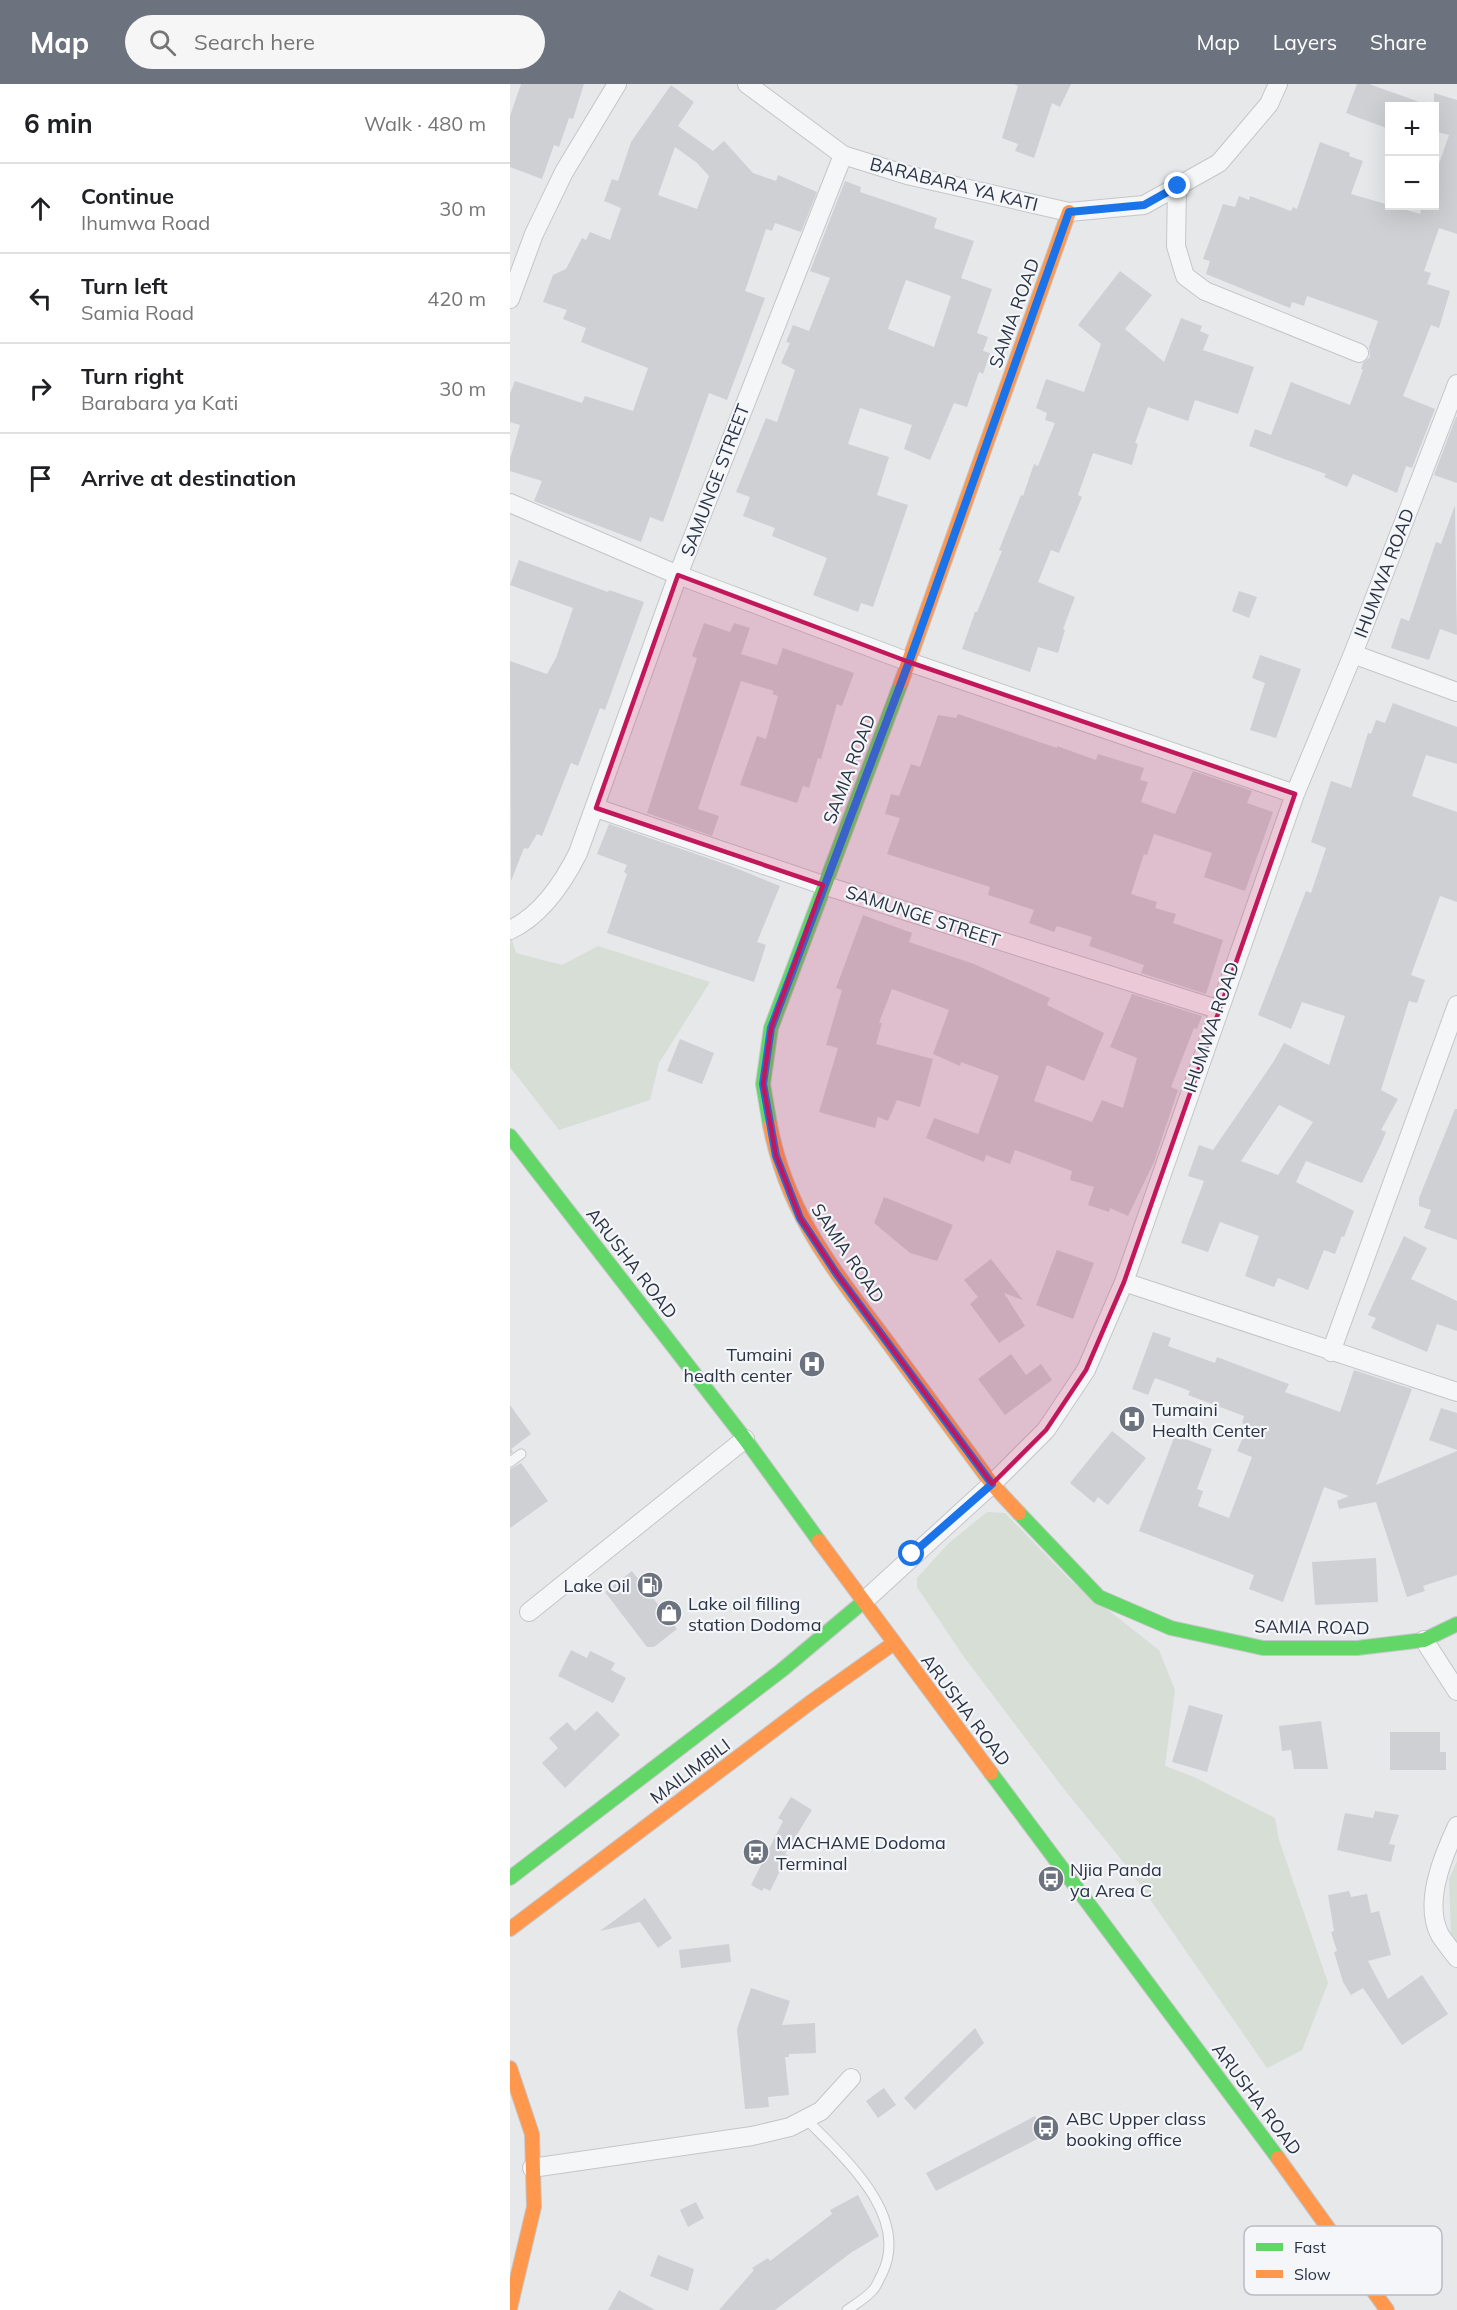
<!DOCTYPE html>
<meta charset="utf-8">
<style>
:root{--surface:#fff;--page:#f6f6f6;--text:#202124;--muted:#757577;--line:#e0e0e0;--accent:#6c737f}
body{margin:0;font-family:Mulish,sans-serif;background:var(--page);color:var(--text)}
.controls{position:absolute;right:18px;top:18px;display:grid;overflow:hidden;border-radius:0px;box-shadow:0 6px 24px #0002}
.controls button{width:54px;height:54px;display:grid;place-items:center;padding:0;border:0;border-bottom:2px solid var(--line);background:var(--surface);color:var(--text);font:30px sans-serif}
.stop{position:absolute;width:18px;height:18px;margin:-14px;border:4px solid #1a73e8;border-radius:50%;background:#fff}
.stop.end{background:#1a73e8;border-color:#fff;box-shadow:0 2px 6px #0008}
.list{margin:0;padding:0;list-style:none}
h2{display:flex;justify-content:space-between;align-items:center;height:78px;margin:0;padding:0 24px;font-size:26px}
h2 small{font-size:20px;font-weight:400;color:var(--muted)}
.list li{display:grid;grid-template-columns:39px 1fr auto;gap:18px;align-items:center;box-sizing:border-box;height:90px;padding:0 24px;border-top:2px solid var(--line)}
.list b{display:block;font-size:22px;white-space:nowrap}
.list p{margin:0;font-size:20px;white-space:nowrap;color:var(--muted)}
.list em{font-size:20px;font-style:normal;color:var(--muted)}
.icon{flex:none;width:33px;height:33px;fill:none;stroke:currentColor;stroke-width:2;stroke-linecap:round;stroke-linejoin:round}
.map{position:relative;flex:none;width:947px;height:2226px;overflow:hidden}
header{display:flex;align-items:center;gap:36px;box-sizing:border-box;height:84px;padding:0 30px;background:var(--accent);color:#fff}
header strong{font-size:28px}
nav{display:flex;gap:33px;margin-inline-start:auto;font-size:21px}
.search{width:420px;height:54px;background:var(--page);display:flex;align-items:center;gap:15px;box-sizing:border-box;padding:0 21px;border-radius:33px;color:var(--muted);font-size:22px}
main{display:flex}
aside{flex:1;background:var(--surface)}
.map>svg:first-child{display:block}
</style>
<header>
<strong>Map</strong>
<div class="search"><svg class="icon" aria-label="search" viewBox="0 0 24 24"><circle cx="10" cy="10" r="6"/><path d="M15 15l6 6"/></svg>Search here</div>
<nav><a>Map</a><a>Layers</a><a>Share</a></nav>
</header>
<main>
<aside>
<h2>6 min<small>Walk · 480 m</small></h2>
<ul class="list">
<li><svg class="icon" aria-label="ahead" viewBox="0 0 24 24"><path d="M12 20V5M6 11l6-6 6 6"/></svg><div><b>Continue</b><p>Ihumwa Road</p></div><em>30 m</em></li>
<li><svg class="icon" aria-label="left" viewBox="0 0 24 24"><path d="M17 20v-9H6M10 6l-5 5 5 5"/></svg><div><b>Turn left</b><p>Samia Road</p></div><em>420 m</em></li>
<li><svg class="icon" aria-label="right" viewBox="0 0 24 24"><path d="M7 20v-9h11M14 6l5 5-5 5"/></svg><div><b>Turn right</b><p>Barabara ya Kati</p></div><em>30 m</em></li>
<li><svg class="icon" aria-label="arrive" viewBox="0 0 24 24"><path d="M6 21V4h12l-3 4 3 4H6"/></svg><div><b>Arrive at destination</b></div></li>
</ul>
</aside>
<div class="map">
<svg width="947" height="2226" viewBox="0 0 947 2226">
<rect width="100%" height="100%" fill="#e6e8ea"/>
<path fill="#d6ded6" d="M0,849L6,869L52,881L88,862L200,898L149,979L140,1016L49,1046L0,983Z
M477,1428L495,1429L561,1497L649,1566L665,1606L655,1682L684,1693L765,1734L769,1756L818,1899L792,1966L757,1984L619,1785L554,1705L454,1573L407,1503V1494L439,1459Z
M947,1777V1862L941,1853L939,1795Z"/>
<path fill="#ced0d3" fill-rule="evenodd" d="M11,0H74L63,35L59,34L49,63L44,61L32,95L0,83V32Z
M504,0H561L550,23L542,19L524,74L505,67L508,60L492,54L508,2Z
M847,0H859L915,20V22H879V45L836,29Z
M161,1L184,18L168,42L203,67L214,57L243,89L266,97L268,91L307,108L291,148L265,139L262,147L256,145L235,207L255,214L217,316L199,309L153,438L140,433L131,458L24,417L32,397L0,387V375L10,341L0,338V310L5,297L72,319L75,312L123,327L138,284L71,258L76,244L53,235L57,226L33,218L43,191L56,185L72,154L76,156L80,148L100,156L111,124L94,117L102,95L108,97L121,58ZM165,63L187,79L199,92L187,125L148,111Z
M924,9L947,16V150L929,144L914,187L921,189L917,200L940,207L929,244L921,241L893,312L925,325L902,384L896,382L887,409L843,390L837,403L814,393L816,390L739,362L745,345L761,351L781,298L840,321L853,286L851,285L853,279L860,273L859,263L868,237L797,212L794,222L782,218L780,224L696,190L700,177L693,175L713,120L725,123L729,112L739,116L740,112L781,127L783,123L787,125L810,58L840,69L839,72L853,77L841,110L910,130L912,122H924V94L939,51L924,47Z
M335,97L351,103L350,108L427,134L424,144L464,157L451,194L482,205L467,249L478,253L473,267L480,269L473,290L469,288L457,323L444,319L420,376L394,365L402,341L350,324L338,360L379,373L367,411L398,421L363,523L351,519L348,528L303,511L317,474L262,452L265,444L233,432L240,413L226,408L256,334L267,338L285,286L271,279L280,259L276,258L283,241L299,247L320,194L300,187ZM396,196L441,212L424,263L378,245Z
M610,187L642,211L615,245L654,278L671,234L692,242L690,247L699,251L693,266L744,283L728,330L685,316L678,337L638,323L625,359L628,360L622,381L583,369L568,411L572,413L549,469L541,466L528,498L565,513L553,545L555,546L548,569L528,563L520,588L452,565L465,528H467L492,467L489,466L511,411L513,412L524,380L528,382L545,339L535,336L537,329L526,324L536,295L574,308L591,260L568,241Z
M946,333H947V399L924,391Z
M945,421L947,551L930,545L919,576L881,564L891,534L899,537L926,458L931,460Z
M9,476L98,508L99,506L134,518L95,626L90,624L68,682L61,679L32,752L27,750L18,765L14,764L1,797L0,577L37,590L46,574L63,524L0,501Z
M729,507L747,513L739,534L722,527Z
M194,539L220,548L224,539L240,544L231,570L267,581L273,564L344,589L332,622L327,620L311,675L308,674L299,704L293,702L287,719L230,701L247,652L256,655L268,612L262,610L264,607L231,597L188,725L209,732L202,752L137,729L187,574L182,572Z
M750,571L791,585L766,654L740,646L755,599L742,594Z
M883,619L947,643V680L916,671L902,712L947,728V818L930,812L901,891L915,896L907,919L899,917L871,1006L888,1015L871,1046L876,1048L871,1060L852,1099L796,1077L786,1098L844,1127L834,1153L832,1152L825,1170L814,1166L798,1206L768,1194L764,1203L735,1192L749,1152L710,1138L698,1168L671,1159L694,1097L678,1092L689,1061L703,1066L764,977L774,959L819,981L835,932L792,918L781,945L748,931L796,807L801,809L816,764L801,758L821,697L841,704L858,649L861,650L866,636L875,639ZM769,1021L803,1038L768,1091L731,1077Z
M448,630L547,664V662L586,676L588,670L634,684L630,696L638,698L631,718L665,730L683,687L742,707L737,719L763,728L735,807L694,793L702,769L644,750L637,771L634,770L621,810L647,818L645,824L666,830L663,839L713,856L696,910L631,889L634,881L579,862L582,853L547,842L544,848L519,839L524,826L478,811L480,803L377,770L390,734L375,730L381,710L389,712L401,680L410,683L428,631L446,634Z
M99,740L218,781L270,802L247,858L256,861L244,898L97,849L117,790L114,788L117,781L87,770Z
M353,831L402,849L399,858L464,880L540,914L537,921L594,949L574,997L537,981L524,1017L582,1038L592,1016L613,1024L627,974L600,963L622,910L692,932L687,945L684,944L661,1003L668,1006L644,1078L618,1132L600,1124L599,1128L578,1121L584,1103L560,1096L562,1087L505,1066L500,1080L476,1071L474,1078L416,1054L424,1034L468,1050L489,992L451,978L450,982L423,970L439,926L382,905L369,939H372L366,960L423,975L410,1023L387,1016L378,1037L368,1033L365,1044L309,1028L328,964L316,961L332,906L326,904Z
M170,955L204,969L192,1000L157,987Z
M945,1025H947V1156L914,1144L921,1126L909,1122V1114Z
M374,1113L443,1141L427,1177L400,1169L364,1139Z
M894,1152L917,1164L901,1195L947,1217V1247L927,1240L917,1268L861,1244L866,1234L858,1231Z
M547,1166L584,1179L563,1235L526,1221Z
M481,1175L513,1216L494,1209L515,1242L489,1259L460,1220L468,1213L454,1196Z
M643,1248L661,1254L658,1262L705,1279L707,1273L752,1290L779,1300L775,1308L830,1328L844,1286L902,1305L866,1401L947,1367V1491L913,1502L915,1507L897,1513L866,1418L829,1425L827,1417L839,1412L814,1403L773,1518L739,1505L744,1491L629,1447L665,1351L702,1365L687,1405L693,1407L688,1422L719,1434L742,1373L727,1367L738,1342L732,1339L734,1332L678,1311L680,1307L645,1294L638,1311L622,1305Z
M501,1270L516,1291L531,1280L542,1296L495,1331L468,1295Z
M0,1321L21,1350L1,1365L3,1368L0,1370Z
M931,1324L947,1329V1366L919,1356Z
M602,1347L636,1374L598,1421L588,1413L584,1419L560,1399Z
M11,1379L38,1417L0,1444V1385Z
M866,1474L868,1518L805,1521L802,1478Z
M122,1487L167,1545L144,1563H137L95,1508Z
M61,1566L77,1574L80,1567L105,1579L101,1586L116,1594L103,1619L48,1592Z
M679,1621L713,1631L697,1688L662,1678Z
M87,1627L110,1651L55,1704L32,1679L48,1664L39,1654L57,1638L65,1647Z
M811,1637L818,1685H784L781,1666L772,1667L769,1642Z
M880,1648H930V1668H936V1686H880Z
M281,1713L302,1726L275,1770L278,1771L260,1807L254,1804L252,1807L241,1801L273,1737L268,1734Z
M865,1727L889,1731L879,1760L885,1761L881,1778L827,1766L835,1729L863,1734Z
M839,1807L841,1813L857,1810L861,1829L869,1827L881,1871L858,1877L878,1915L912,1891L938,1930L892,1961L853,1904L841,1911L833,1898L824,1868L827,1867L821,1848L824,1847L818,1811Z
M135,1814L162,1854L148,1864L130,1838L90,1847Z
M219,1860L221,1878L171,1884L169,1866Z
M241,1904L280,1917L272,1941L305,1939L306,1969L279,1970V1973H275L279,2011L258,2013L259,2023L235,2025L227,1945Z
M465,1944L474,1959L405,2026L394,2014Z
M374,2004L386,2021L368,2034L356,2017Z
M525,2032L535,2051L426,2107L416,2089Z
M348,2111L369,2152L342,2168L265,2226H209L244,2186L242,2184L258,2174L260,2177L322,2130L320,2126Z
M186,2118L194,2134L178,2143L170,2126Z
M148,2171L184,2185L178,2207L140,2192Z
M109,2206L145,2226H98Z"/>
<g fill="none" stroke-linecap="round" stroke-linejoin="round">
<defs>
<path id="lane" d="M0,1378L11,1370
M296,2035C333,2073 401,2131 372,2190C369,2195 367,2202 363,2206C356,2214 346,2220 337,2226"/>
<path id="street" d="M237,0L333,71L397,91L559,128L634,121L709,79L759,20L768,0
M667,102L666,162L675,192L695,207L849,269
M0,215L24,150L54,88L107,0
M0,419L168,491L399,578L785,710
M843,570L947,608
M86,724L313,801L707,925
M0,846C32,831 53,799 68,769L168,491L333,71
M614,1198L947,1308
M821,1268L947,921
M353,1518L482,1400L536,1346L576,1286L614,1198L785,710L843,570L947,300
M19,1528L235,1355
M914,1556L947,1607
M947,1742C933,1772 913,1819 930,1851C935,1859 942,1867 947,1874
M22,2084L242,2052L280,2043L311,2027L341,1994"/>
<path id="fast" d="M260,1041L253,1000L261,944L391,599
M0,1052L235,1355L309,1457
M509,1429L589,1513L661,1544L753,1564H847L914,1556L947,1540
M481,1689L768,2074
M0,1794L272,1586L353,1518"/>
<path id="slow" d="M391,599L559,128
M260,1041C277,1130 324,1186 376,1256C411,1304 447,1352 482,1400L509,1429
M309,1457L481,1689
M0,1845L301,1618L384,1559
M0,1984L22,2050L24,2123L0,2224
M768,2074L877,2226"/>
</defs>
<use href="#lane" stroke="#c4c6c8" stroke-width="11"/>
<use href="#street" stroke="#c4c6c8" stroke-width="20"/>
<use href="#fast" stroke="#c4c6c8" stroke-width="16"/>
<use href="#slow" stroke="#c4c6c8" stroke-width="16"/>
<use href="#lane" stroke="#f5f6f7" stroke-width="9"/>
<use href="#street" stroke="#f5f6f7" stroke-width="18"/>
<use href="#fast" stroke="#63d668" stroke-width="14"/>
<use href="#slow" stroke="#ff974d" stroke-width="14"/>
</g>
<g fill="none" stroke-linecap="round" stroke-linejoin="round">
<path stroke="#1a73e8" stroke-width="8" d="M402,1470L482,1400L326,1189L290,1134L266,1072L253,1000L261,944L399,578L559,128L634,121L668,102"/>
</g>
<path fill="#c2185b" fill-opacity="0.2" stroke="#c2185b" stroke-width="4.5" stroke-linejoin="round" d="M168,491L399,578L785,710L614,1198L576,1286L536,1346L482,1400L326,1189L290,1134L266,1072L253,1000L261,944L313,801L86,724Z"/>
<defs>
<symbol id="hospital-disc" viewBox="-11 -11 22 22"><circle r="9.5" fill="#6c737f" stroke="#f4f6f9"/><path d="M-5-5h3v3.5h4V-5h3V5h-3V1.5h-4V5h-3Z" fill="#fff"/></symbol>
<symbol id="fuel-disc" viewBox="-11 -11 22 22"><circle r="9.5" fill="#6c737f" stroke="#f4f6f9"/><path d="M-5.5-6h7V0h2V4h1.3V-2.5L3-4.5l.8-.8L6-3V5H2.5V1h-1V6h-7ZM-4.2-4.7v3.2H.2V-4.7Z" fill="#fff"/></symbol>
<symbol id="shop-disc" viewBox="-11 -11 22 22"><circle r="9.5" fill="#6c737f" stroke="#f4f6f9"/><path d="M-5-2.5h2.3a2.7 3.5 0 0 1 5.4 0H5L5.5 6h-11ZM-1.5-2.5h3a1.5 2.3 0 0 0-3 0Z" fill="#fff"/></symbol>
<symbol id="bus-disc" viewBox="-11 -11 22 22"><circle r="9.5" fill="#6c737f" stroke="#f4f6f9"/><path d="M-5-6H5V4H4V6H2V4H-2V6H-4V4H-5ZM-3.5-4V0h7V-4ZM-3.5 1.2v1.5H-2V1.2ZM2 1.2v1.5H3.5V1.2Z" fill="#fff"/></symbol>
</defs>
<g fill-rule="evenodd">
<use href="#hospital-disc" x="287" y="1265" width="30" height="30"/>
<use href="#hospital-disc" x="607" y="1320" width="30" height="30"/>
<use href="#fuel-disc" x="125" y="1486" width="30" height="30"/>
<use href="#shop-disc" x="144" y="1514" width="30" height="30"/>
<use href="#bus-disc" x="231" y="1753" width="30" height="30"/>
<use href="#bus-disc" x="526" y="1780" width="30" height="30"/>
<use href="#bus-disc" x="521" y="2029" width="30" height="30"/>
</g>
<g text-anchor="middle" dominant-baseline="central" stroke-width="4.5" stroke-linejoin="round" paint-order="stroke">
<g font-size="18" fill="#2b3445" stroke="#f4f6f9">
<text transform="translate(444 100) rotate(14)">BARABARA YA KATI</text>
<text transform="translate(504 229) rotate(-70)">SAMIA ROAD</text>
<text transform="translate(205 396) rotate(-69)">SAMUNGE STREET</text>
<text transform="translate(874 489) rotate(-69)">IHUMWA ROAD</text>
<text transform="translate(339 685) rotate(-69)">SAMIA ROAD</text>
<text transform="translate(413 832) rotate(18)">SAMUNGE STREET</text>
<text transform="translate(701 943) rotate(-71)">IHUMWA ROAD</text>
<text transform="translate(338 1169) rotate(56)">SAMIA ROAD</text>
<text transform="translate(122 1179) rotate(52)">ARUSHA ROAD</text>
<text transform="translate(802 1543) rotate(1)">SAMIA ROAD</text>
<text transform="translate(456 1626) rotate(53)">ARUSHA ROAD</text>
<text transform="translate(180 1687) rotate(-37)">MAILIMBILI</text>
<text transform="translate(747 2015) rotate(53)">ARUSHA ROAD</text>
</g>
<g font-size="18" fill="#2b3445" stroke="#f4f6f9" text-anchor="start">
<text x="282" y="1270" text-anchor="end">Tumaini<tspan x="282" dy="21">health center</tspan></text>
<text x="642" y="1325">Tumaini<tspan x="642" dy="21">Health Center</tspan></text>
<text x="120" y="1501" text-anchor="end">Lake Oil</text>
<text x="178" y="1519">Lake oil filling<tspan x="178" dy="21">station Dodoma</tspan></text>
<text x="266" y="1758">MACHAME Dodoma<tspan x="266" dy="21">Terminal</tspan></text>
<text x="560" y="1785">Njia Panda<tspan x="560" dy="21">ya Area C</tspan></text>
<text x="556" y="2034">ABC Upper class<tspan x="556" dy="21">booking office</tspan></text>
</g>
</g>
<rect x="734" y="2142" width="198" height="69" rx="9" fill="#f4f6f9" stroke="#b8bcc3" stroke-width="1.5"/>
<rect x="746" y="2159" width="27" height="8" fill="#63d668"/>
<rect x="746" y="2186" width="27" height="8" fill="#ff974d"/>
<g font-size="16" fill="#2b3445">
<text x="784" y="2169">Fast</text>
<text x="784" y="2196">Slow</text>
</g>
</svg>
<div class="controls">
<button>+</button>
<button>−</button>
</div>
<div class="stop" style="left:402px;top:1470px"></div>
<div class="stop end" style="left:668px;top:102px"></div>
</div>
</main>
